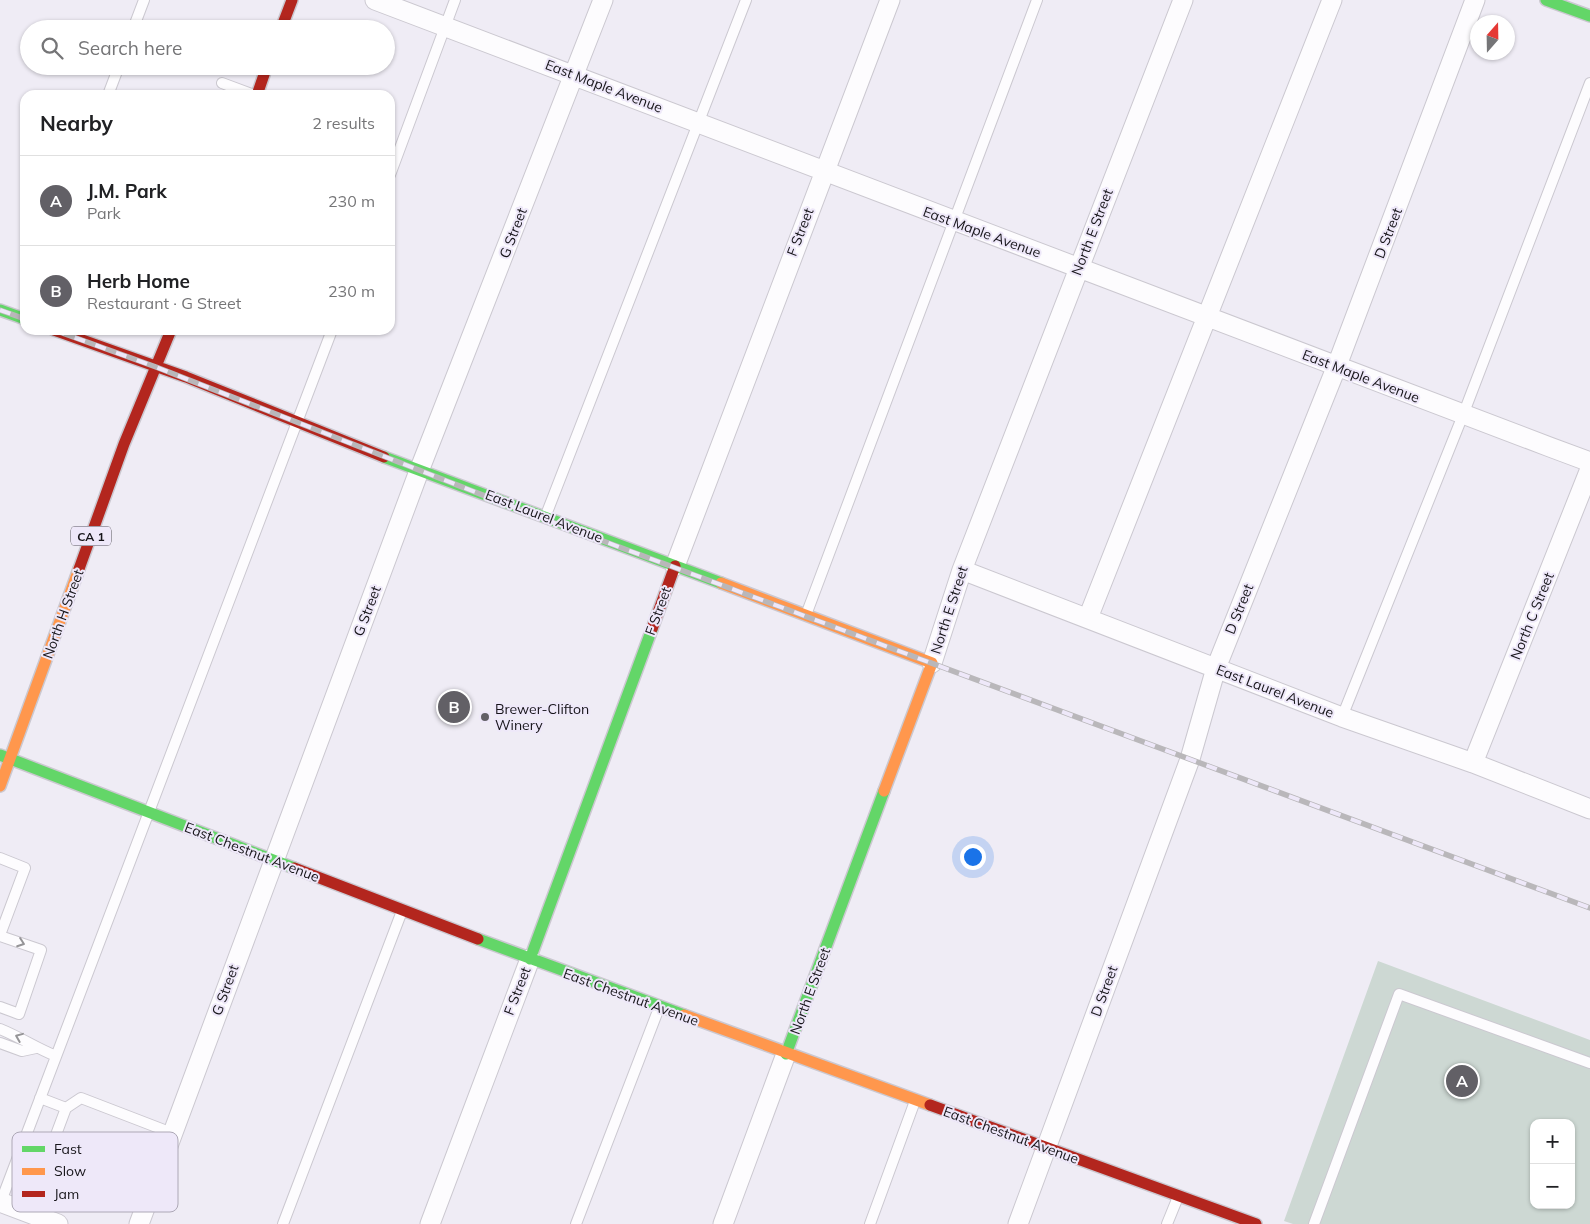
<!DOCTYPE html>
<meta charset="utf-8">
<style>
:root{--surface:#fff;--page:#f2f2f2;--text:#202124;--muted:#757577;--line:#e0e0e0;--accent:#626066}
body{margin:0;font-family:Mulish,sans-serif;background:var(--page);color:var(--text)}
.controls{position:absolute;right:15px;bottom:15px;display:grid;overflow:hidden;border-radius:10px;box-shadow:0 1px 4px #0004}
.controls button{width:45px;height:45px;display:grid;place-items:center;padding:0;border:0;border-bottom:1px solid var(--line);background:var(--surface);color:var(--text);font:25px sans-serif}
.compass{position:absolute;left:1470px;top:15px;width:45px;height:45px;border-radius:50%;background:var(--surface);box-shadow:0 1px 4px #0004;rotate:20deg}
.you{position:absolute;left:972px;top:856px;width:18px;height:18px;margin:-12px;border:4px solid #fff;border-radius:50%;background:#1a73e8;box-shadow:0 0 0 8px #1a73e833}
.badge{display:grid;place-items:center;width:32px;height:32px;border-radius:50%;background:var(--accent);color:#fff;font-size:16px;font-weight:700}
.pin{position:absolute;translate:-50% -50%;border:2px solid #fff;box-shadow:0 1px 5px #0006}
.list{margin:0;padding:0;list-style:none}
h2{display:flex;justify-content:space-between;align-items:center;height:65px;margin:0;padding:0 20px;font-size:21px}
h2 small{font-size:16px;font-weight:400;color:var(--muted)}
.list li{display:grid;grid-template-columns:32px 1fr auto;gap:15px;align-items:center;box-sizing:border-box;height:90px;padding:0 20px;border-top:1px solid var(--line)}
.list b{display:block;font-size:19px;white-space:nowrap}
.list p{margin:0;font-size:16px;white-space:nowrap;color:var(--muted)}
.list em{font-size:16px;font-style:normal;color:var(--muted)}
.icon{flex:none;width:28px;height:28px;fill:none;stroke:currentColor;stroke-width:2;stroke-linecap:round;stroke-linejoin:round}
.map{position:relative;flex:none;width:1590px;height:1224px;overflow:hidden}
.search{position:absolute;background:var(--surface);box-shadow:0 1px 4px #0004;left:20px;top:20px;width:375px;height:55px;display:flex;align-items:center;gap:12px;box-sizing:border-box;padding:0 18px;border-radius:28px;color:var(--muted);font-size:19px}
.panel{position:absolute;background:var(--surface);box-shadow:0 1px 4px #0004;left:20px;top:90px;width:375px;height:245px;border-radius:15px}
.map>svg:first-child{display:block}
</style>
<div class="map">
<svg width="1590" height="1224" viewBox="0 0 1590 1224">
<rect width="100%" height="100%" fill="#efecf5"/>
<path fill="#cdd8d3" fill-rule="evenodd" d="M1378,961L1590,1040V1224H1293L1284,1221ZM1534,1123H1571V1205H1534Z"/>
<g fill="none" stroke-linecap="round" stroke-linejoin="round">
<defs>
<path id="lane" d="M133,29L144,0
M222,83L254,95
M108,95L119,66
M390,175L455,0
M546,515L746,0
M806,615L1037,0
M1342,717L1463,415L1590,83
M0,858L25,868L0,935
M0,936L41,950L19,1014L0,1007
M0,1029C20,1037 36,1048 56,1056
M0,1043L22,1051L36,1048
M66,1108L81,1098L172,1133
M0,1204L332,330
M27,1212L66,1108L40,1098
M283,1224L402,911
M576,1224L659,1008
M870,1224L915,1101
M1167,1224L1178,1197
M1314,1224L1399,994L1590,1063"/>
<path id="street" d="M375,0C781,152 1184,311 1590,462
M675,566L890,0
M962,570L1342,717L1473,763L1590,809
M1088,618L1332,0
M932,663L962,570L1183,0
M1473,763L1590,469
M0,1202L58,1224
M139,1224L419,471L603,0
M430,1224L530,959
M723,1224L786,1054
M1018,1224L1190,759L1216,668L1336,368L1475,0"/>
<path id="fast" d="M1546,0L1590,16
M0,310L25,319
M384,457L721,583
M0,755L294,868
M478,939L684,1015
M530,959L652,629
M786,1054L884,791"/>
<path id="slow" d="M721,583L932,663L884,791
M0,786L79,569
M684,1015L930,1105"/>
<path id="jam" d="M281,29L292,0
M257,95L267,66
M54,330L186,377L384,457
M79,569L124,444L171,330
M652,629L675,566
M294,868L478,939
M930,1105L1256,1224"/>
</defs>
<use href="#lane" stroke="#cbc8d0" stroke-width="12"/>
<use href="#street" stroke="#cbc8d0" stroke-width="21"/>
<use href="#fast" stroke="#cbc8d0" stroke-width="14"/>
<use href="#slow" stroke="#cbc8d0" stroke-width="14"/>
<use href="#jam" stroke="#cbc8d0" stroke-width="14"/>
<use href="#lane" stroke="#fdfcfe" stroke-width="10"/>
<use href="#street" stroke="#fdfcfe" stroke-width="19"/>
<use href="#fast" stroke="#63d668" stroke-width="11"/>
<use href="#slow" stroke="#ff974d" stroke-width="11"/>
<use href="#jam" stroke="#b3261e" stroke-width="11"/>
<defs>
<path id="rail" d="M0,310L25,319
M54,330L156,367L544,519L1590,908"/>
</defs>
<use href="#rail" stroke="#b9b7ba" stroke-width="5.5"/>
<use href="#rail" stroke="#eee8f9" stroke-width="4" stroke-dasharray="11" stroke-linecap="butt"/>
</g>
<defs><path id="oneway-chevron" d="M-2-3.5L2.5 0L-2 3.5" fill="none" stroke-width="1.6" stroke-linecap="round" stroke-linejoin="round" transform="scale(1.25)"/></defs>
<g stroke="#959497">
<use href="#oneway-chevron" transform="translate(21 943) rotate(20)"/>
<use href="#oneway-chevron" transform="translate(19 1037) rotate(-158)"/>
</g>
<circle fill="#626066" stroke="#eee8f9" stroke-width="2" cx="485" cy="717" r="5"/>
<g text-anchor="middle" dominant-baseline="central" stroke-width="4" stroke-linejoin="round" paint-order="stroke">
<rect fill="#eee8f9" stroke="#57545c" stroke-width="1" x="71" y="526.5" width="40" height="19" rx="4"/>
<g font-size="12" font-weight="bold" fill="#161419">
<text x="91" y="536">CA 1</text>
</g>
<g font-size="14" fill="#161419" stroke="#eee8f9">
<text transform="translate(604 86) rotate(21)">East Maple Avenue</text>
<text transform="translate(800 232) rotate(-69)">F Street</text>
<text transform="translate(982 232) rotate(20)">East Maple Avenue</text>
<text transform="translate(1092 232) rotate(-69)">North E Street</text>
<text transform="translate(513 233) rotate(-69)">G Street</text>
<text transform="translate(1388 233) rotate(-69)">D Street</text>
<text transform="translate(1361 376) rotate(21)">East Maple Avenue</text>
<text transform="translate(544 516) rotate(21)">East Laurel Avenue</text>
<text transform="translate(1239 609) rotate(-68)">D Street</text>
<text transform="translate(949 610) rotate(-72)">North E Street</text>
<text transform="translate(367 611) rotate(-69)">G Street</text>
<text transform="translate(658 611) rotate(-70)">F Street</text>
<text transform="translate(63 614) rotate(-70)">North H Street</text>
<text transform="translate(1532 616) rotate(-68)">North C Street</text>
<text transform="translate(1275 691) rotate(21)">East Laurel Avenue</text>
<text transform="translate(252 852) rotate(21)">East Chestnut Avenue</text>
<text transform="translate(225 990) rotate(-70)">G Street</text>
<text transform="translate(517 991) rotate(-69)">F Street</text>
<text transform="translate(810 991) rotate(-70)">North E Street</text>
<text transform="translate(1104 991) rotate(-70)">D Street</text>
<text transform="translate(631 997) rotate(20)">East Chestnut Avenue</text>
<text transform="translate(1011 1135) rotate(20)">East Chestnut Avenue</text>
</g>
<g font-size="14" fill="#161419" stroke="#eee8f9" text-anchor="start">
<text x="495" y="709">Brewer-Clifton<tspan x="495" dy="16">Winery</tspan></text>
</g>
</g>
<rect x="12" y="1132" width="166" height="80" rx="8" fill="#eee8f9" stroke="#ada8b6" stroke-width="1"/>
<rect x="22" y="1146" width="23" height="6" fill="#63d668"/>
<rect x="22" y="1168" width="23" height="7" fill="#ff974d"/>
<rect x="22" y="1191" width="23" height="6" fill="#b3261e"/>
<g font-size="14" fill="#161419">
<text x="54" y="1154">Fast</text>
<text x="54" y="1176">Slow</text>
<text x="54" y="1199">Jam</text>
</g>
</svg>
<div class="controls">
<button>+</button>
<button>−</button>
</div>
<svg class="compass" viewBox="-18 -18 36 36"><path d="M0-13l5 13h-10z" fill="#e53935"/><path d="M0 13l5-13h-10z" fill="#757577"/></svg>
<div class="you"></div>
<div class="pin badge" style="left:1462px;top:1081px">A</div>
<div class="pin badge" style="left:454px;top:707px">B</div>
<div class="search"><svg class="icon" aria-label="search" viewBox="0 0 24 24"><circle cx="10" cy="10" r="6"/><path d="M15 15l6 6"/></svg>Search here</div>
<section class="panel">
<h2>Nearby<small>2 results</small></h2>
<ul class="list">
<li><span class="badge">A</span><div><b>J.M. Park</b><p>Park</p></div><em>230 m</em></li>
<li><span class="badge">B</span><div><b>Herb Home</b><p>Restaurant · G Street</p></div><em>230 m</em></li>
</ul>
</section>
</div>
